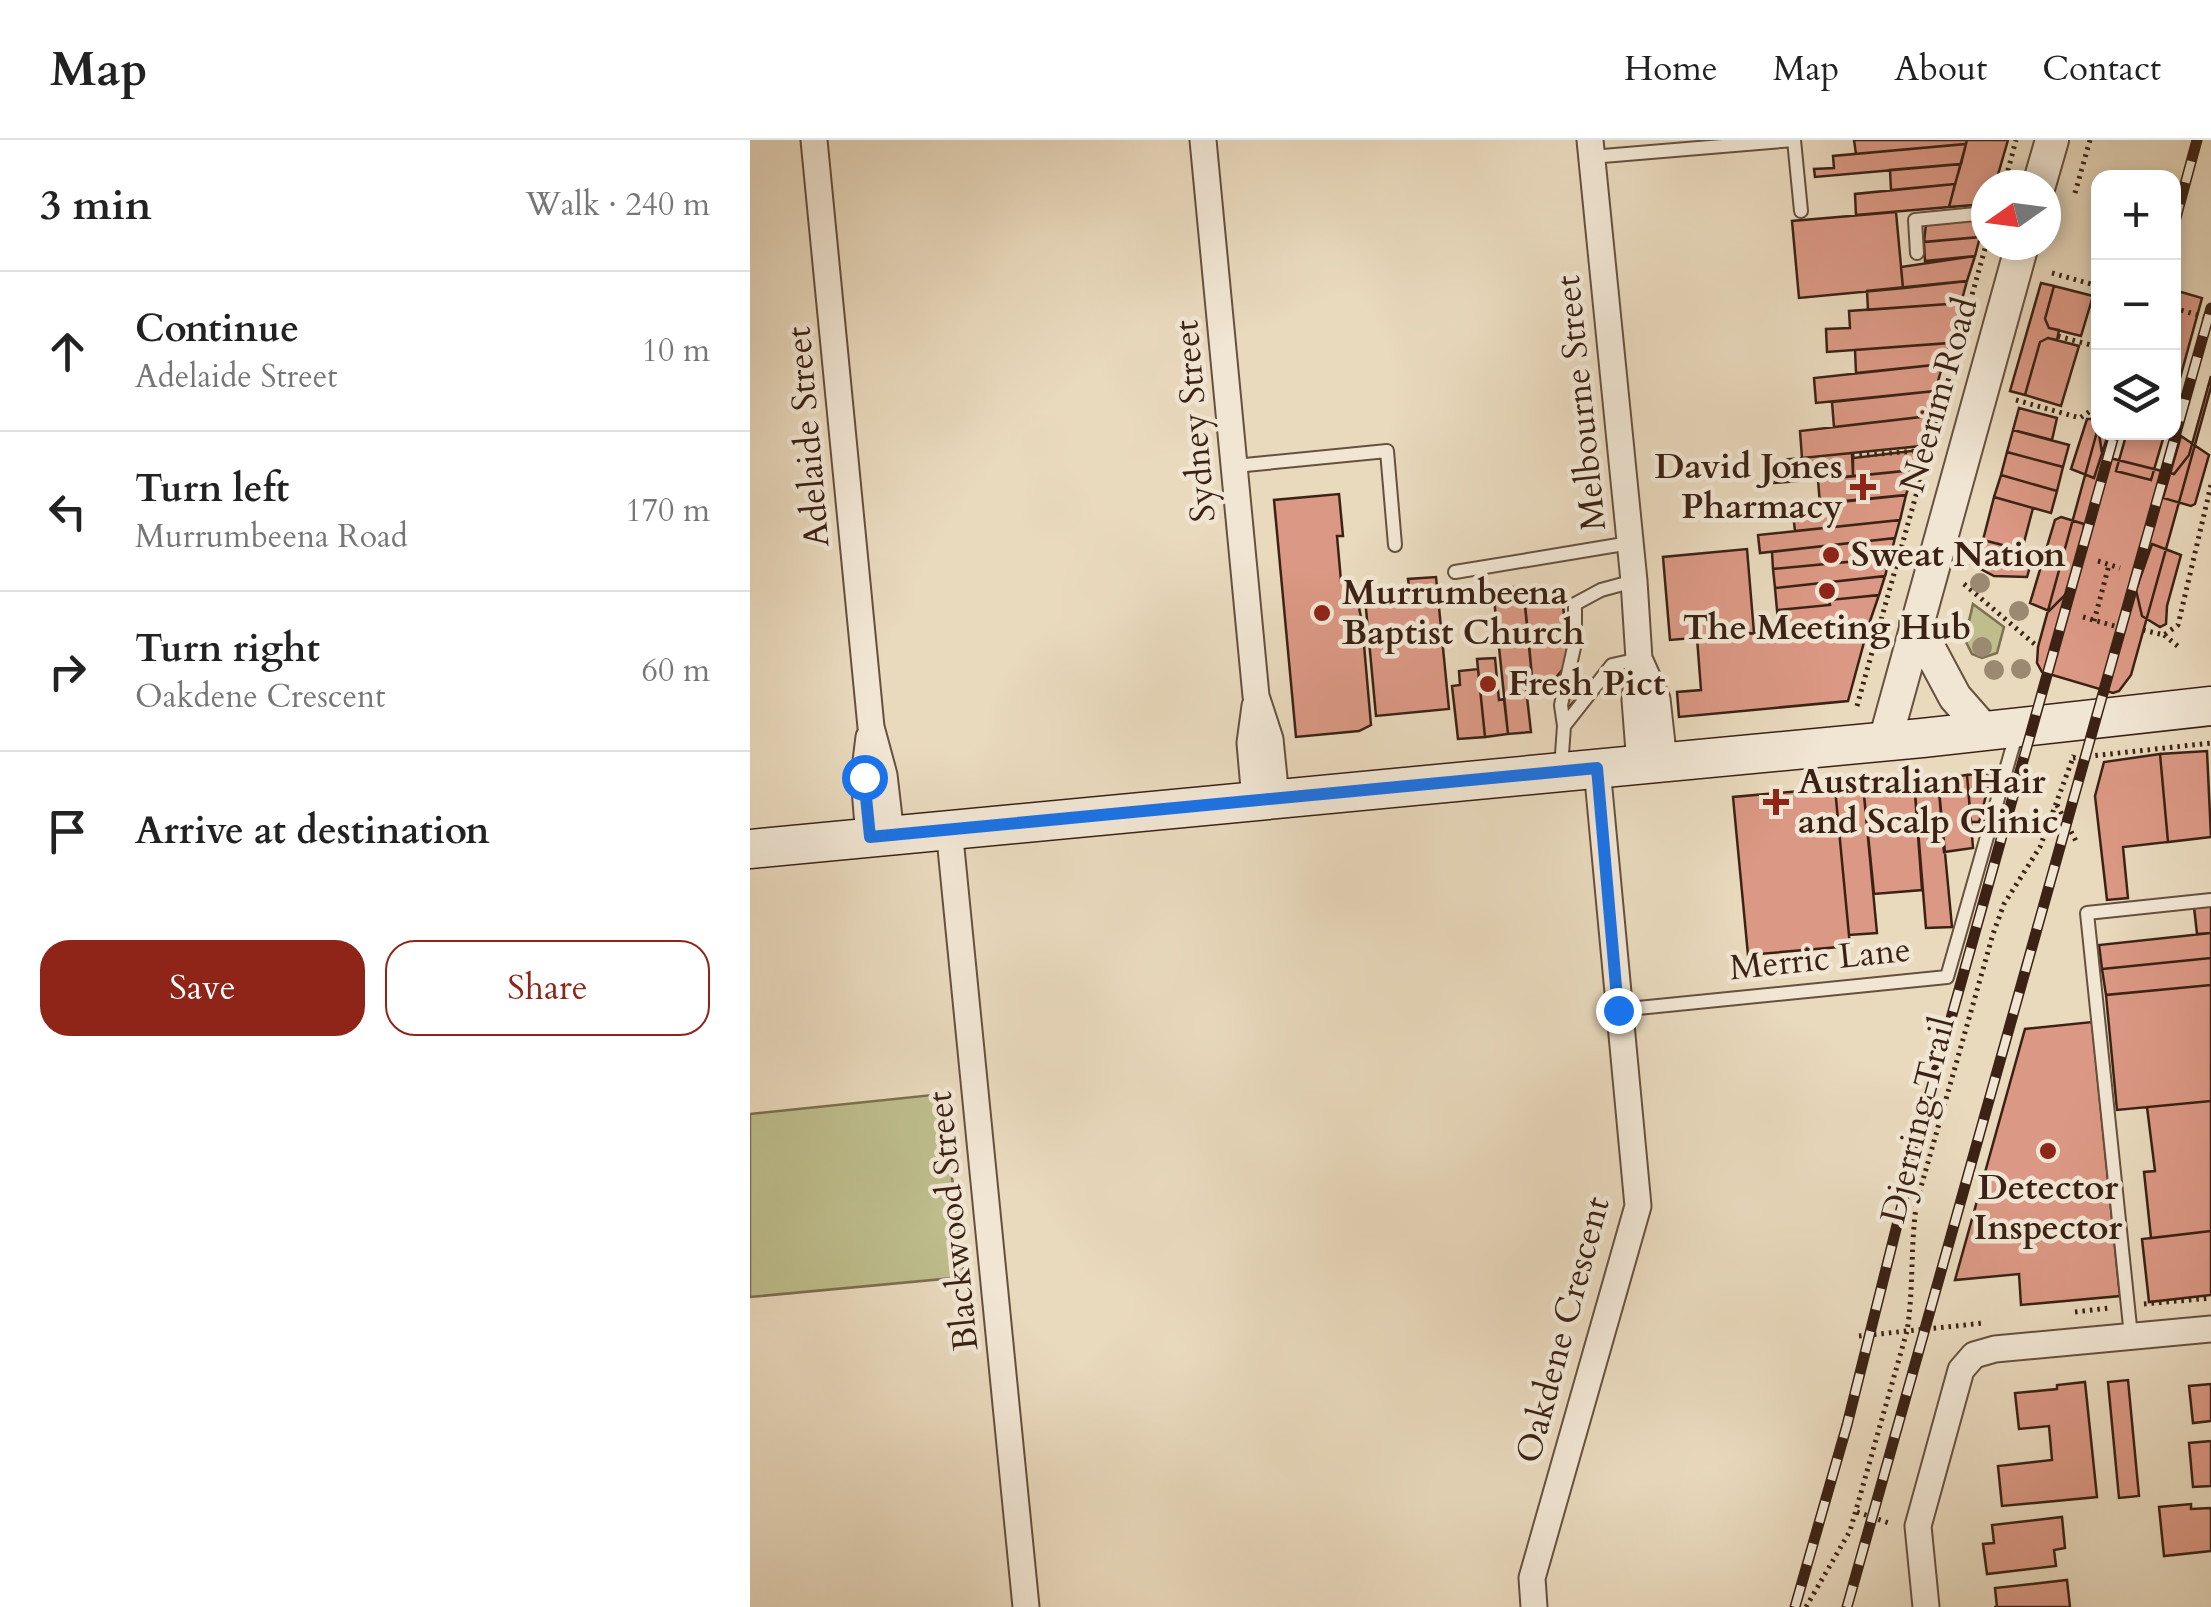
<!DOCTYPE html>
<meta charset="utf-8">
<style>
:root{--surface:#fff;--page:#f2f2f2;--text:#222;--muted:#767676;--line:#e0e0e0;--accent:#8f2418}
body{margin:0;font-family:Cardo,serif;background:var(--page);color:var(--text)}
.controls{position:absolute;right:30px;top:30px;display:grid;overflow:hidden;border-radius:20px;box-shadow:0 5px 15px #0003}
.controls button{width:90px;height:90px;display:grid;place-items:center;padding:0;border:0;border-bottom:2px solid var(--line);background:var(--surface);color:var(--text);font:50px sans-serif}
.compass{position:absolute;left:1221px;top:30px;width:90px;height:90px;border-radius:50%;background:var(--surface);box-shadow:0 5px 15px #0003;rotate:256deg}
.stop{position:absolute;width:30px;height:30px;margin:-22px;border:8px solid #1a73e8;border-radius:50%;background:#fff}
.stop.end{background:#1a73e8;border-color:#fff;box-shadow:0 2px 10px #0008}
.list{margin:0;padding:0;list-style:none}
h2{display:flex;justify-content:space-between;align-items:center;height:130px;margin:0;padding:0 40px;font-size:42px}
h2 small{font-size:32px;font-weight:400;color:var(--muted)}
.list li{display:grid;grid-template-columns:65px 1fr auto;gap:30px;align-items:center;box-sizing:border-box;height:160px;padding:0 40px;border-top:2px solid var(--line)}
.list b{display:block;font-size:38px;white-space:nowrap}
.list p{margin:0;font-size:32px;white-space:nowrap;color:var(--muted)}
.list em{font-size:32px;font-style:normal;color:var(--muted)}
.actions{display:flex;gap:20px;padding:30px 40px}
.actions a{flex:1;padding:22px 0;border:2px solid var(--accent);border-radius:30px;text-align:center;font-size:35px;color:var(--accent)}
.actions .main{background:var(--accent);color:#fff}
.icon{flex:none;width:55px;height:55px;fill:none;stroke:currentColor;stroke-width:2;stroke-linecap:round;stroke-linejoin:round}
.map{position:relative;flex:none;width:1461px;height:1467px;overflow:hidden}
header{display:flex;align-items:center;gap:60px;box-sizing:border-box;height:140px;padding:0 50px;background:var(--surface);border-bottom:2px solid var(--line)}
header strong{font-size:48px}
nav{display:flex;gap:55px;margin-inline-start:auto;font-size:35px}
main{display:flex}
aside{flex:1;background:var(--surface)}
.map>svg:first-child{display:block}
</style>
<header>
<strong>Map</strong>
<nav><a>Home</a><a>Map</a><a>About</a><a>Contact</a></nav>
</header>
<main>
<aside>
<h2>3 min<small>Walk · 240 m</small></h2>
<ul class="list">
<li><svg class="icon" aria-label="ahead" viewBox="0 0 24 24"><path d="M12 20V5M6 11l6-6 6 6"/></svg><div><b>Continue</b><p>Adelaide Street</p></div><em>10 m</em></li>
<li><svg class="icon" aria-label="left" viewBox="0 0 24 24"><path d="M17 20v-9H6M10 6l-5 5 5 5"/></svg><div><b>Turn left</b><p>Murrumbeena Road</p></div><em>170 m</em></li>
<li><svg class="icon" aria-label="right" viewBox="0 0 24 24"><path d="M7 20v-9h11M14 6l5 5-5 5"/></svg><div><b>Turn right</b><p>Oakdene Crescent</p></div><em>60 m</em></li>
<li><svg class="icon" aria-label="arrive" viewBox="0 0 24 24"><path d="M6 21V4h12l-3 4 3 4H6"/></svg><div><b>Arrive at destination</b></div></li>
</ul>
<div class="actions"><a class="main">Save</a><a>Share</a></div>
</aside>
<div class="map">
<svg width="1461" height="1467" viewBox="0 0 1461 1467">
<rect width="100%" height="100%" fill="#e9d9bd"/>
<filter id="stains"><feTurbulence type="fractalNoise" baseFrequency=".002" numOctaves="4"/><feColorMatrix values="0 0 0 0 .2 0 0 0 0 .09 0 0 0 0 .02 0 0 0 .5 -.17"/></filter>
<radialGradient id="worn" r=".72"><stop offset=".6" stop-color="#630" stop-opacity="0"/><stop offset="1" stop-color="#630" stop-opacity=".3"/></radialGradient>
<path fill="#bebd8c" stroke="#7c7050" stroke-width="2.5" d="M1223,464L1254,487L1247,513L1232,518L1222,514L1210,490L1213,480L1219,481Z
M192,954L214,1137L0,1157V974Z"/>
<path fill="#db9884" stroke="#3b2214" stroke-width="2.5" d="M1104,0H1217L1216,4L1106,14Z
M1217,0H1258L1245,45H1236V64L1199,67Z
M1216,4L1211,24L1065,37L1064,29L1084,28L1083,16Z
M1211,24L1205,44L1141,50L1140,30Z
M1205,44L1199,67L1106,75L1105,54Z
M1146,72L1153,148L1049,158L1042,81Z
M1235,77L1230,97L1174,102L1176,84Z
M1230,97L1225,116L1175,121L1174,102Z
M1225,116L1217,141L1153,148L1151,127Z
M1217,141L1211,163L1118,170L1117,151Z
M1291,143L1304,146L1295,179L1299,188L1309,190L1307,200L1298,198L1290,202L1275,255L1260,251Z
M1304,146L1343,156L1331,196L1299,188L1295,179Z
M1424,150L1452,158L1424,260Z
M1211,163L1200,203L1077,212L1076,189L1100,188L1099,171Z
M1298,198L1329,206L1311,266L1275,255L1290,202Z
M1200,203L1193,224L1106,233L1105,210Z
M1193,224L1185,251L1066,263L1064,238Z
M1461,236V247L1381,535L1369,551L1363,553L1292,532L1287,523L1288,507L1348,288L1352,313L1356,317L1424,334L1439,315Z
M1185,251L1179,276L1084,287L1082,262Z
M1269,268L1307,278L1302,300L1263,290Z
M1179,276L1171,306L1052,318L1050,291Z
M1337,279H1348V292H1359L1344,338L1321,329Z
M1263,290L1319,305L1313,327L1257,312Z
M1377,292H1415L1401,340L1366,331Z
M1431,296L1459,315L1445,364L1441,366L1413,358Z
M1170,310L1164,330L1103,336V318Z
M1257,312L1313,327L1307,351L1251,335Z
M1102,313L1103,336L1024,343L1021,321Z
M1164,330L1156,355L1070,364L1068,340Z
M1251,335L1307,351L1301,373L1244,357Z
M589,354L593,396H587L591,441L602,449L603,463H608L612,482L621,585L609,591L546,597L524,360Z
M1156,355L1150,380L1045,391L1042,366Z
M1244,357L1283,368L1272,410L1233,400Z
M1311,377L1334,384L1333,408L1321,449L1299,471L1280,463L1305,380Z
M1150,380L1145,398L1010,413L1008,395Z
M1145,398L1140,418L1023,429L1022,412Z
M1233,400L1284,413L1277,437L1244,436L1221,424L1228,404Z
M1402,404L1431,415L1417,466L1416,484L1410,487L1392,476L1386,450Z
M997,409L1004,493L920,500L913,417Z
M1140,418L1135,436L1025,448L1023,429Z
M1135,436L1129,455L1079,460L1080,465L1027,470L1025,448Z
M686,437L699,569L626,576L615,458L660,453L658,439Z
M773,446L782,537L775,539L781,592L758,594L743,449Z
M812,451L816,501L779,504L774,455Z
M1129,455L1119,484L1029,492L1027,470L1080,465L1079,460Z
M1119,484L1098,561L929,577L927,552L951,550L947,498Z
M816,501L818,523L797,548L782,537L779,504Z
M745,518L749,560L754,559L758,594L735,597L727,519Z
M818,523L841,543L819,567L797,548Z
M728,529L735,597L708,599L702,546L710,545L709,531Z
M1457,611L1461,697L1418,702L1410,614Z
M1410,614L1418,702L1373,707L1378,758L1357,760L1345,656L1354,622Z
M1242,633L1229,682H1221L1217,635Z
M1217,635L1223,708L1194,712L1188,639Z
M1188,639L1202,787L1176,788L1164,640Z
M1164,640L1172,750L1124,754L1113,645Z
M1113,645L1127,793L1099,795L1085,648Z
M1085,648L1100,806L998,815L983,657Z
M1461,765V793L1447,794L1444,767Z
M1461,793V818L1352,829L1349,805Z
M1461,818V845L1356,855L1352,829Z
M1461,845V961L1367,970L1356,855Z
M1342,882L1370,1156L1271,1165L1269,1134L1205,1140L1275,889Z
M1461,961V1091L1401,1098L1394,1032L1405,1031L1397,967Z
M1461,1091V1155L1399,1162L1392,1099Z
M1378,1240L1389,1356L1369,1358L1358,1242Z
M1335,1242L1347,1357L1252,1366L1248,1326L1302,1320L1299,1286L1269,1289L1265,1253L1307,1249V1245Z
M1461,1244V1281L1443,1283L1439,1246Z
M1461,1301V1346L1443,1347L1439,1303Z
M1441,1364V1369L1461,1368V1411L1414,1416L1409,1367Z
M1312,1377L1315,1408L1304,1410L1306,1426L1237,1434L1233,1404L1244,1403L1242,1385Z
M1317,1440L1320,1467H1244H1247L1245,1448Z"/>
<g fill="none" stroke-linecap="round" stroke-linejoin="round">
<defs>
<path id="service" d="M841,17L1044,0L1051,71
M1167,113L1165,80L1236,73
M485,326L637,311L645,405
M705,432L880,403
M814,586L862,525L889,519
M811,628L814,586L811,565L825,503V464L851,450L884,441
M868,870L1197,837L1266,595
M1381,1196L1337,773L1461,760"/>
<path id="minor" d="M64,0L121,587L134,635L141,695
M453,0L506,556L520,599L526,658
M840,0L884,441L889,519L885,560L890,624
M891,523L907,559L914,622
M505,566L500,603L505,660
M119,597L114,637L119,697
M199,688L276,1467
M784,1467L782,1438L888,1066L847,628
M1176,1467L1168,1386L1211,1230L1224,1215L1245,1209L1461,1189"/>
<path id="tertiary" d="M1289,45L1302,0
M1166,484L1205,557L1234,590
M1135,601L1272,105"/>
<path id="secondary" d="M0,709L1172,598L1461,566"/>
</defs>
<use href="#service" stroke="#66503e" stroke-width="16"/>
<use href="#minor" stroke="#66503e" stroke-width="29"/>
<use href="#tertiary" stroke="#66503e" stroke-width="36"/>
<use href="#secondary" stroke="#3b2214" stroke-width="41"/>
<path stroke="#3b2214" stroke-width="5" stroke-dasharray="2.5 5" stroke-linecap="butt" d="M1254,45L1266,0
M1325,53L1340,0
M1302,133L1348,146
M1424,168L1461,179
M1308,196L1348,207
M1266,260L1330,278L1345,268L1348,257
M1102,316L1179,310
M1348,421L1370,428
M1214,444L1288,507
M1333,477L1368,487
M1344,481L1359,425
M1393,490L1414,495L1428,485L1461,345
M1414,495L1430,508
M1107,566L1236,105
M1323,618L1461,603
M1307,665L1327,703
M1394,1164L1461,1158
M1325,1172L1359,1168
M1109,1196L1234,1183
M1107,1372L1139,1383
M1056,1467L1100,1391L1157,1191C1164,1148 1160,1104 1167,1061L1243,794L1254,764L1290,707L1324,615"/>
<use href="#service" stroke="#f1e6d4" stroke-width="12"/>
<use href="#minor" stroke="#f1e6d4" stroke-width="25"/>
<use href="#tertiary" stroke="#f1e6d4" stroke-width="32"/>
<use href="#secondary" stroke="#f1e6d4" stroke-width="38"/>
<defs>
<path id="rail" d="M1424,85L1447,0
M1045,1467L1097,1285L1179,957L1365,292
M1097,1467L1461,168"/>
</defs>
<use href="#rail" stroke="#3b2214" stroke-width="11"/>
<use href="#rail" stroke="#f1e6d4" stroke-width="8" stroke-dasharray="22" stroke-linecap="butt"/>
</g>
<g fill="#9b8a71">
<circle cx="1230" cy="443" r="10"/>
<circle cx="1269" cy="471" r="10"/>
<circle cx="1232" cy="507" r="10"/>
<circle cx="1271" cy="529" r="10"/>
<circle cx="1244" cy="530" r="10"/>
</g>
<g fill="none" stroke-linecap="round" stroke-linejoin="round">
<path stroke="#1a73e8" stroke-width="12" d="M114,637L120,697L847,628L868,870"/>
</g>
<g fill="#8f2418" stroke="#f1e6d4" stroke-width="4">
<path d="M1108 332h10v10h10v10h-10v10h-10v-10h-10v-10h10z"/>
<circle cx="1081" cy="415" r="10"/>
<circle cx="1077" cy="451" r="10"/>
<circle cx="572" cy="473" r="10"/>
<circle cx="738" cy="544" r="10"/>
<path d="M1021 647h10v10h10v10h-10v10h-10v-10h-10v-10h10z"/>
<circle cx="1298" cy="1011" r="10"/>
</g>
<g text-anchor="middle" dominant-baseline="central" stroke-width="9" stroke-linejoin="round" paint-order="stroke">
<g font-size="35" fill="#3b2214" stroke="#f1e6d4">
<text transform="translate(1189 255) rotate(-74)">Neerim Road</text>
<text transform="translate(831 263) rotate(-96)">Melbourne Street</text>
<text transform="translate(445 281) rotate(-95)">Sydney Street</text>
<text transform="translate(58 297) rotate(-95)">Adelaide Street</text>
<text transform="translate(1070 819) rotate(-6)">Merric Lane</text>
<text transform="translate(1168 980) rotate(-76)">Djerring Trail</text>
<text transform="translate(203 1081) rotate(-96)">Blackwood Street</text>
<text transform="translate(813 1190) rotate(-75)">Oakdene Crescent</text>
</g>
<g font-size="35" font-weight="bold" fill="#3b2214" stroke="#f1e6d4" text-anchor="start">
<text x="1093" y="327" text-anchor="end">David Jones<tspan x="1093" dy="40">Pharmacy</tspan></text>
<text x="1101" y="415">Sweat Nation</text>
<text x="592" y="453">Murrumbeena<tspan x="592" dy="40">Baptist Church</tspan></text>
<text x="1077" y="488" text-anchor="middle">The Meeting Hub</text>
<text x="758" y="544">Fresh Pict</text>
<text x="1048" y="642">Australian Hair<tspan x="1048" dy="40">and Scalp Clinic</tspan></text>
<text x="1298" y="1048" text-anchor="middle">Detector<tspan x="1298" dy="40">Inspector</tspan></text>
</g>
</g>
<rect width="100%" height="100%" filter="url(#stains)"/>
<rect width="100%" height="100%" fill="url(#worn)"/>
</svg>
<div class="controls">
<button>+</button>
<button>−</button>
<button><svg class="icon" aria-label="layers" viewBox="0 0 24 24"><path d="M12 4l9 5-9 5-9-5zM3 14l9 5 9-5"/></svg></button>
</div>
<svg class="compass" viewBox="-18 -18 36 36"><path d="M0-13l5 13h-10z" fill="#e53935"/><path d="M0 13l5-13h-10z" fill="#767676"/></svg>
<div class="stop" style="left:114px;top:637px"></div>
<div class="stop end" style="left:868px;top:870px"></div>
</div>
</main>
